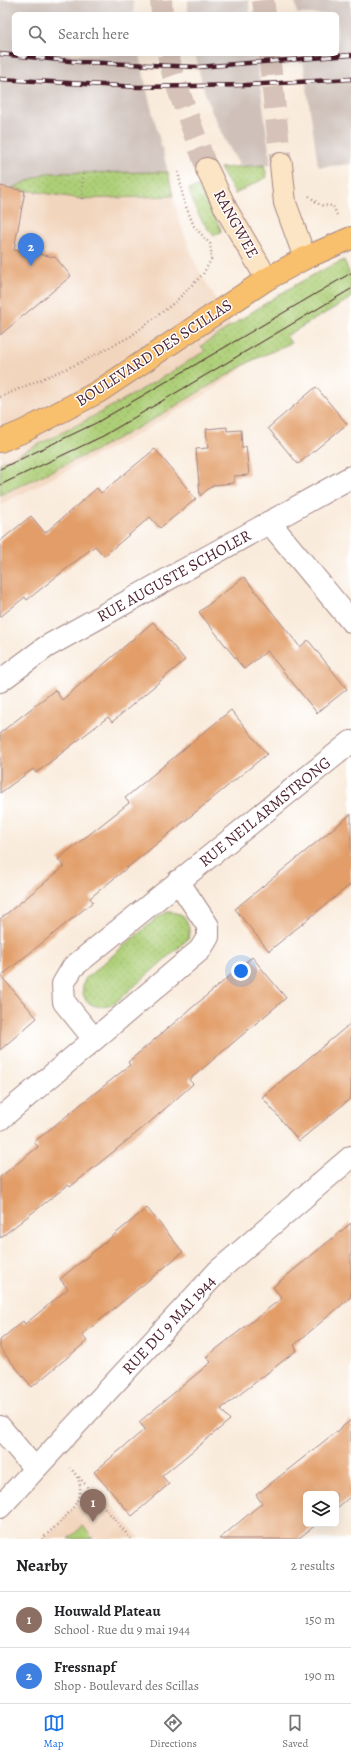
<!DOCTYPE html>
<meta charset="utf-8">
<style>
:root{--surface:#fff;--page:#f2f2f2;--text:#202124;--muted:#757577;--line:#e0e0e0;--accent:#1a73e8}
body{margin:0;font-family:Alegreya,serif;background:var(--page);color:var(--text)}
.controls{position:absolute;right:12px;bottom:12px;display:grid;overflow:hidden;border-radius:6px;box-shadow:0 4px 16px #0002}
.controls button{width:36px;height:36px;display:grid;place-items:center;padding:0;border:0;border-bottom:1px solid var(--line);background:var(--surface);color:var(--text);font:20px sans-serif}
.you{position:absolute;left:241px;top:971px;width:14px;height:14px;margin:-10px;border:3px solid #fff;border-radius:50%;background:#1a73e8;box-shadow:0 0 0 6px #1a73e833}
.badge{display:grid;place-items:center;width:26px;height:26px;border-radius:50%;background:var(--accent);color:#fff;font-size:13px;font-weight:700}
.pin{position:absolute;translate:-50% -33px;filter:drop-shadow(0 1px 2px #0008)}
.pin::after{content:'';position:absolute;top:21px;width:14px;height:12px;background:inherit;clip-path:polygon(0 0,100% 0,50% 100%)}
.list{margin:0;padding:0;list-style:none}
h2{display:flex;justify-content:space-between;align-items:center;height:52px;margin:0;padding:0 16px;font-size:17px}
h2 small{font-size:13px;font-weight:400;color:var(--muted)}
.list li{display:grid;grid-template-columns:26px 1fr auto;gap:12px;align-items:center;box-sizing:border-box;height:56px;padding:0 16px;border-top:1px solid var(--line)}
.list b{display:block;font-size:15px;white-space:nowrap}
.list p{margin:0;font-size:13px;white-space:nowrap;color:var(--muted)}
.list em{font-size:13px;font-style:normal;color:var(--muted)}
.icon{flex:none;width:22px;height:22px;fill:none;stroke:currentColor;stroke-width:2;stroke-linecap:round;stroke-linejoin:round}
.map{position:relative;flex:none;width:351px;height:1539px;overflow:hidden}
.search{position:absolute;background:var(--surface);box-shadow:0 4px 16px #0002;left:12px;right:12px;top:12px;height:44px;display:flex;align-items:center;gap:10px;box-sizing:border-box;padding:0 14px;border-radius:6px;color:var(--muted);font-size:15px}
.sheet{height:164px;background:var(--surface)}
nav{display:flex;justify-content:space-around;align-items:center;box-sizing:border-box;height:56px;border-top:1px solid var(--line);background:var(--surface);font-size:11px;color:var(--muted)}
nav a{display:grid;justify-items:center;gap:2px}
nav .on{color:var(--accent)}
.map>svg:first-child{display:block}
</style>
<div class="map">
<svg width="351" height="1539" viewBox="0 0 351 1539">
<defs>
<pattern id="grass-dots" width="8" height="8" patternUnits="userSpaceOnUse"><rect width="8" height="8" fill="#adcf77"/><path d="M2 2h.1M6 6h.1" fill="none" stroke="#96b167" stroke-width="1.8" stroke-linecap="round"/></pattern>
</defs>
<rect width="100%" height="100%" fill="#fff"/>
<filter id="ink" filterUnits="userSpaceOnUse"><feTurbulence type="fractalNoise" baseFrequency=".025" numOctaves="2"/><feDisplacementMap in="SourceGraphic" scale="8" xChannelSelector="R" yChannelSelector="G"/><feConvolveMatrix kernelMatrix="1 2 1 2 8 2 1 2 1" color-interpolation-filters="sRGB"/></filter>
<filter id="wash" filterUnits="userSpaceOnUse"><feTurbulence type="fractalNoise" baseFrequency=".012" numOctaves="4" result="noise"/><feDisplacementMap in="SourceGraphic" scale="16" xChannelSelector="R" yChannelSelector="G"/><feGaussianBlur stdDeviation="0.9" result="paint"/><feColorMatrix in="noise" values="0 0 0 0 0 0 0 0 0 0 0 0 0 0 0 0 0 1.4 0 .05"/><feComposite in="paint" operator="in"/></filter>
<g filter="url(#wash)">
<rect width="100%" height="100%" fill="#f9ebdb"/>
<path fill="#f2d5bd" d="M0,186L82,199L173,196L179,220L196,265L251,361L213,390L136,435L0,505Z
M94,1484L140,1539H43L90,1490Z"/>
<path fill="#cfc1ba" d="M0,0H133L134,14H14V54H140L146,87L168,172L46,173L12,188L0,186Z
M188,0H249L250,14H188Z
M295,0H351V164L320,167L318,165L302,54H337V14H297Z
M195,54H256L271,165L241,168L225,140L211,110L203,87Z"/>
<path fill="url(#grass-dots)" stroke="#7c7751" d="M264,165L267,177L235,194L220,168Z
M168,172L173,196L82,199L12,188L46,173Z
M199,187L220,227L221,232L214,236C200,220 195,210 189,189Z
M344,260L351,277V298L286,336L291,343L251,361L152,420L94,451L0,495V463C71,430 139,393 205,351L201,346C247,316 293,282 344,260Z
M168,912C184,912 192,923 188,939L114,1004C95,1012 76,1001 85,979L159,916Z"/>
<path fill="#adcf77" stroke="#7c7751" d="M83,1526L93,1539H68Z"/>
<g id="blocks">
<path fill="#e29d68" d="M0,186L25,191L14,250L55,257L71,276L0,335Z
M316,387L347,424L298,464L268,428Z
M227,427V431L241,430L242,449L246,446L249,475L234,476V483L213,485L200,496L196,449L208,448L206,429Z
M155,449L196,499L160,528L150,517L104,556L95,546L27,600L25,597L0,617V541L31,516L45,533L97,488L101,493Z
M244,577L300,647L308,640L347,689L317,713L267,651L244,669L199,612Z
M153,622L185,660L112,722L108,717L36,773L33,769L0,793V733L55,690L62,700Z
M231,710L267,754L90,898L93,902L1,976L37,1018L0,1050V919L64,867L58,859L129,803L125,798Z
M351,814V884L269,951L235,909Z
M252,957L286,998L189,1080L193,1084L150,1122L70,1187L68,1185L0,1238V1177L38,1147L34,1142L130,1065L128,1062Z
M351,1023V1098L299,1141L262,1097Z
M147,1208L183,1252L82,1335L87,1341L32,1387L0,1348V1340L23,1321L25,1324L68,1289L60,1279Z
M351,1223V1297L294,1345L297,1350L221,1409L230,1420L162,1476L169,1484L132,1516L94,1472L145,1429L139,1422L211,1362L206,1357L282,1298L273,1287Z
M351,1420V1496L336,1509V1494H306V1524H317L298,1539H219L262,1503L256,1495Z"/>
</g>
</g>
<g filter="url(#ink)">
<use href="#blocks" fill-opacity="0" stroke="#a28583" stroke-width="1"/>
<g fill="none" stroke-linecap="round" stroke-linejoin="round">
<path stroke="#d6c2b8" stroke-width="22" stroke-dasharray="22 11" stroke-linecap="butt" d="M161,0L162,14
M263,0L265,14
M168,54L173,75L207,169
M269,54L281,164"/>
<defs>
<path id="minor" d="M269,522L351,621
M0,681L46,647L351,477
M94,1039L64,1002L63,984L73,967L351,742
M0,1119L200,950L208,937V926L178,881
M0,1427L35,1469
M0,1507L219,1270L351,1157"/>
<path id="secondary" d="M281,164L285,203L305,258
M207,169L226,209L267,279"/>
<path id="primary" d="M0,441L24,431L98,392L267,279L305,258L351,238"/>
</defs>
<use href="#minor" stroke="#a28583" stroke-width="24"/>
<use href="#secondary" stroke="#a28583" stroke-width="24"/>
<use href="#primary" stroke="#a28583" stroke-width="24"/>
<path stroke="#a28583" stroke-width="2.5" stroke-dasharray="1 3" stroke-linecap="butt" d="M309,196L320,205L333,206L338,217
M82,199L83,173
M0,397L84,361L131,336L174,303L203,274L212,258L210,244L194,226L184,202L178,171
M79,1477L131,1539
M42,1539C61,1520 98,1495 70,1468"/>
<use href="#minor" stroke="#fff" stroke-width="22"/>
<use href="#secondary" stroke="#fce5c4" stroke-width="22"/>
<use href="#primary" stroke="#f8bf6c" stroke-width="22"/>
<path stroke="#4a1f2b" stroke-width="1" d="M0,469L96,423L351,273
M0,485L103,436L351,289"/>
<defs>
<path id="rail" d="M0,54L80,62L198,67L351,55
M0,79L138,87L246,85L351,79"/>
</defs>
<use href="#rail" stroke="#4a1f2b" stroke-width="4.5"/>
<use href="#rail" stroke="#fff" stroke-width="3" stroke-dasharray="9" stroke-linecap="butt"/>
</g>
</g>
<g text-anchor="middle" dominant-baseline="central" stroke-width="3" stroke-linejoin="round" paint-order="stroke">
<g font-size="16" fill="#4a1f2b" stroke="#fff">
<text transform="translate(236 224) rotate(61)">RANGWEE</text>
<text transform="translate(154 353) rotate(-33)">BOULEVARD DES SCILLAS</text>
<text transform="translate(174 576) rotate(-29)">RUE AUGUSTE SCHOLER</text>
<text transform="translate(265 812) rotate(-39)">RUE NEIL ARMSTRONG</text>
<text transform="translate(169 1325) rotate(-47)">RUE DU 9 MAI 1944</text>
</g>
</g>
</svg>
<div class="controls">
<button><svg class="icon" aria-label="layers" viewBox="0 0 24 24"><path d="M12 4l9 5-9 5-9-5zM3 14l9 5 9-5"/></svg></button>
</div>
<div class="you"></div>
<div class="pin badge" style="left:93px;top:1522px;background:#8d6e63">1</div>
<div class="pin badge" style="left:31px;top:266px;background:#3f7fe0">2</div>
<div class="search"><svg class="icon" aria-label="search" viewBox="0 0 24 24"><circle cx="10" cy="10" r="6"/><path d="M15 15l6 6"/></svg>Search here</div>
</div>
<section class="sheet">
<h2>Nearby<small>2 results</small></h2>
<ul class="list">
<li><span class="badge" style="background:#8d6e63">1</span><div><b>Houwald Plateau</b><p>School · Rue du 9 mai 1944</p></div><em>150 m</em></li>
<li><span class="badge" style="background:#3f7fe0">2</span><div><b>Fressnapf</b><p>Shop · Boulevard des Scillas</p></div><em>190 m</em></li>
</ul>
</section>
<nav>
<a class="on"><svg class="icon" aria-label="map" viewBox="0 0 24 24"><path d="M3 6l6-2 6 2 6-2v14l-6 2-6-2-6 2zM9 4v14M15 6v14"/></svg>Map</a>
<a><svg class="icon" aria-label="directions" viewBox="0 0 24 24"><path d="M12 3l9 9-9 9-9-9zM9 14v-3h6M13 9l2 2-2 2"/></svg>Directions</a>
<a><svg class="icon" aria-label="saved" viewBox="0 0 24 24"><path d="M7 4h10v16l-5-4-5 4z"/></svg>Saved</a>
</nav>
